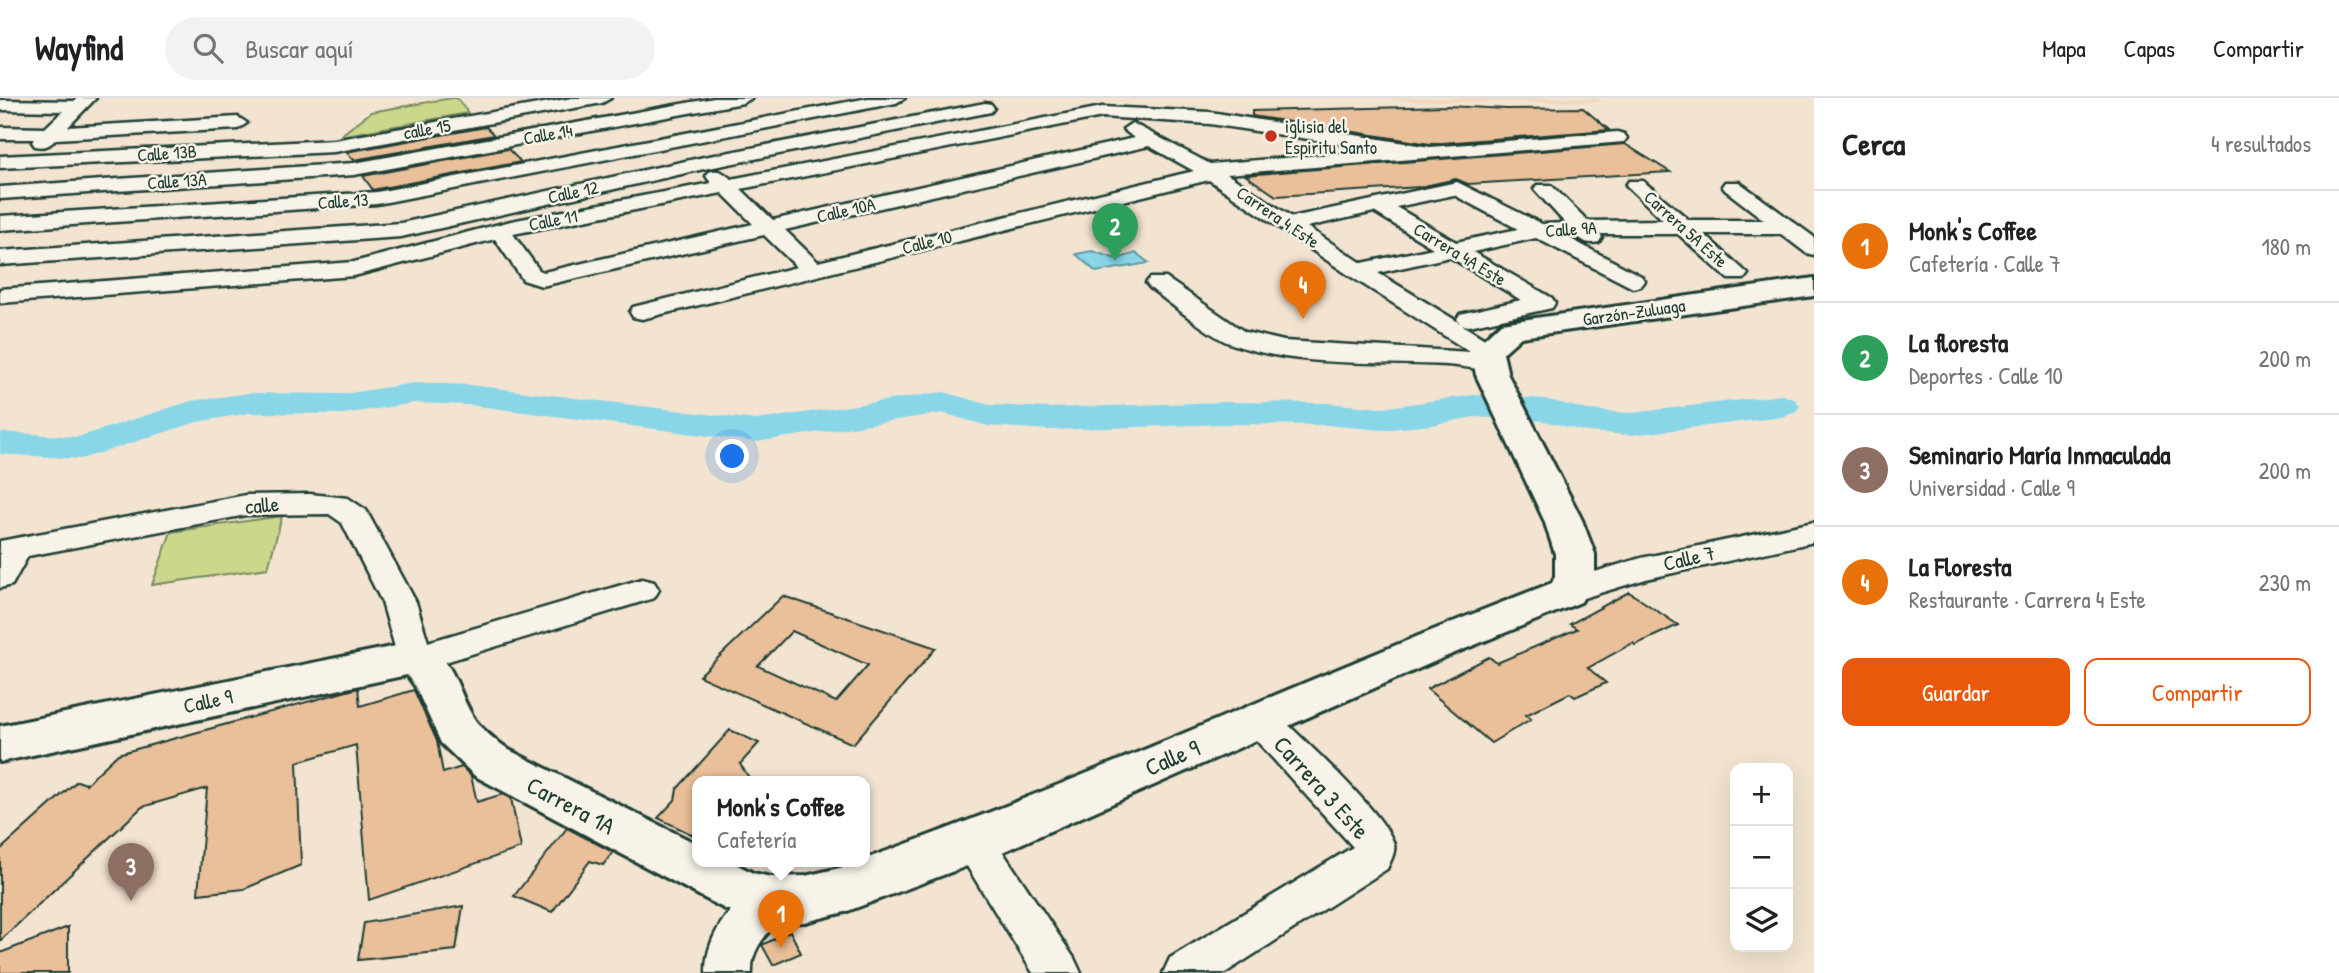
<!DOCTYPE html>
<html lang="es">
<meta charset="utf-8">
<style>
:root{--surface:#fff;--page:#f2f2f2;--text:#202124;--muted:#757577;--line:#e0e0e0;--accent:#ea580c}
body{margin:0;font-family:"Patrick Hand",sans-serif;background:var(--page);color:var(--text)}
.controls{position:absolute;right:21px;bottom:21px;display:grid;overflow:hidden;border-radius:14px;box-shadow:0 7px 28px #0002}
.controls button{width:63px;height:63px;display:grid;place-items:center;padding:0;border:0;border-bottom:2px solid var(--line);background:var(--surface);color:var(--text);font:35px sans-serif}
.you{position:absolute;left:733px;top:359px;width:24px;height:24px;margin:-18px;border:5px solid #fff;border-radius:50%;background:#1a73e8;box-shadow:0 0 0 10px #1a73e833}
.badge{display:grid;place-items:center;width:46px;height:46px;border-radius:50%;background:var(--accent);color:#fff;font-size:23px;font-weight:700}
.pin{position:absolute;translate:-50% -58px;filter:drop-shadow(0 2px 4px #0008)}
.pin::after{content:'';position:absolute;top:37px;width:24px;height:21px;background:inherit;clip-path:polygon(0 0,100% 0,50% 100%)}
.popup{position:absolute;left:692px;top:678px;width:178px;height:91px;box-sizing:border-box;display:grid;place-content:center;border-radius:14px;background:var(--surface);filter:drop-shadow(0 2px 5px #0005);font-size:23px;white-space:nowrap;color:var(--muted)}
.popup b{font-size:26px;color:var(--text)}
.popup::after{content:'';position:absolute;left:50%;top:100%;margin-left:-14px;border:14px solid transparent;border-top-color:var(--surface)}
.list{margin:0;padding:0;list-style:none}
h2{display:flex;justify-content:space-between;align-items:center;height:91px;margin:0;padding:0 28px;font-size:30px}
h2 small{font-size:23px;font-weight:400;color:var(--muted)}
.list li{display:grid;grid-template-columns:46px 1fr auto;gap:21px;align-items:center;box-sizing:border-box;height:112px;padding:0 28px;border-top:2px solid var(--line)}
.list b{display:block;font-size:26px;white-space:nowrap}
.list p{margin:0;font-size:23px;white-space:nowrap;color:var(--muted)}
.list em{font-size:23px;font-style:normal;color:var(--muted)}
.actions{display:flex;gap:14px;padding:21px 28px}
.actions a{flex:1;padding:16px 0;border:2px solid var(--accent);border-radius:14px;text-align:center;font-size:24px;color:var(--accent)}
.actions .main{background:var(--accent);color:#fff}
.icon{flex:none;width:38px;height:38px;fill:none;stroke:currentColor;stroke-width:2;stroke-linecap:round;stroke-linejoin:round}
.map{position:relative;flex:none;width:1814px;height:875px;overflow:hidden}
header{display:flex;align-items:center;gap:42px;box-sizing:border-box;height:98px;padding:0 35px;background:var(--surface);border-bottom:2px solid var(--line)}
header strong{font-size:33px}
nav{display:flex;gap:38px;margin-inline-start:auto;font-size:24px}
.search{width:490px;height:63px;background:var(--page);display:flex;align-items:center;gap:18px;box-sizing:border-box;padding:0 24px;border-radius:38px;color:var(--muted);font-size:26px}
main{display:flex}
aside{flex:1;background:var(--surface)}
.map>svg:first-child{display:block}
</style>
<header>
<strong>Wayfind</strong>
<div class="search"><svg class="icon" aria-label="search" viewBox="0 0 24 24"><circle cx="10" cy="10" r="6"/><path d="M15 15l6 6"/></svg>Buscar aquí</div>
<nav><a>Mapa</a><a>Capas</a><a>Compartir</a></nav>
</header>
<main>
<div class="map">
<svg width="1814" height="875" viewBox="0 0 1814 875">
<rect width="100%" height="100%" fill="#f3e4d1"/>
<filter id="ink" filterUnits="userSpaceOnUse"><feTurbulence type="fractalNoise" baseFrequency=".0143" numOctaves="2"/><feDisplacementMap in="SourceGraphic" scale="14" xChannelSelector="R" yChannelSelector="G"/><feConvolveMatrix kernelMatrix="1 2 1 2 8 2 1 2 1" color-interpolation-filters="sRGB"/></filter>
<g filter="url(#ink)">
<path fill="#f0d9c0" d="M1384,0H1594L1605,4H1421Z"/>
<path fill="#cbd78b" stroke="#758a60" stroke-width="2" d="M452,0H457L468,15L340,38L371,14Z
M282,418L268,470L152,487L171,434Z"/>
<path fill="#89d6e8" stroke="#5f99a0" stroke-width="2" d="M1092,153L1117,161L1136,155L1149,165L1096,174L1076,156Z"/>
<g fill="none" stroke-linecap="round" stroke-linejoin="round">
<path fill="#89d6e8" fill-rule="evenodd" d="M414,285L470,287L756,322L943,294L990,307L1048,310L1224,304L1327,305L1381,310L1474,297L1545,301L1588,312L1631,315L1782,297L1794,301L1800,308L1794,315L1782,319L1631,337L1587,334L1544,323L1474,319L1432,327L1381,332L1327,327L1224,326L1048,332L988,328L942,315L756,344L470,307L414,305L344,316L249,315L197,324L81,361L0,356V334L78,339L191,303L249,295L344,296Z"/>
</g>
<path fill="#eac09a" stroke="#1f3d34" stroke-width="2" fill-rule="evenodd" d="M1448,8L1507,11L1583,10L1609,32L1430,46L1252,18V13Z
M486,29L494,37L354,62L346,54Z
M1625,46L1670,74L1468,86L1456,81L1420,89L1276,98L1245,77Z
M508,51L521,64L377,91L373,92L363,78Z
M1629,494L1678,527L1635,547L1633,545L1588,570L1606,585L1575,599L1570,595L1526,617L1531,621L1491,645L1427,591L1489,559L1497,565L1577,531L1570,526Z
M783,498L936,550L853,646L699,578ZM792,533L868,567L836,604L758,568Z
M358,590L360,608L414,592L437,643L443,675L462,669L471,678L477,704L503,696L511,700L521,750L369,802L356,647L297,664L301,767L244,791L198,796L207,690L142,709L0,843V752L77,683L86,686L118,656Z
M730,632L759,645L740,666L752,684H697V739L658,720L675,702L677,691Z
M567,730L613,754L603,767L590,763L552,814L514,798Z
M463,808L456,852L358,862L364,825Z
M68,829V875H0V855Z
M790,833L801,855L773,867L762,847Z"/>
<g fill="none" stroke-linecap="round" stroke-linejoin="round">
<defs>
<path id="minor" d="M77,0H96L68,29L238,19L247,25L238,31L56,41C49,48 45,50 35,48L32,44L34,41H0V29L45,30L63,13L0,12V2L74,3Z
M572,0H611L602,5L334,54L0,70V58L334,42Z
M714,0H752L743,5L354,77L0,101V89L354,65Z
M868,0H905L896,5L377,106L0,132V118L377,94Z
M985,5L991,6L994,10L991,14L704,71L401,139L0,167V153L401,125L704,59Z
M1102,9L1210,14L1430,49L1617,34L1624,36L1627,40L1624,44L1227,76L1292,119L1457,84L1542,126L1565,125L1534,91L1537,87H1551L1588,123L1663,122L1626,87L1629,83H1643L1689,122H1764L1725,92L1722,88L1725,84H1739L1814,139V157L1806,155L1781,136H1704L1748,176L1744,181H1728L1678,136H1600L1602,139L1599,144C1589,146 1584,145 1577,137L1565,138L1641,178L1645,183L1641,188L1633,190L1536,140L1473,154L1552,200L1555,205L1552,210L1543,212L1469,228L1462,227L1496,248L1500,253L1497,258L1504,264L1500,270C1483,274 1465,268 1447,267C1376,263 1297,270 1229,245C1209,237 1169,204 1150,190L1146,185L1150,180H1166L1245,234L1284,243L1470,254L1350,178L1209,82L642,221L633,219L630,214L633,209L797,169L764,137L542,188L523,182L495,141L354,178L0,205V191L354,164L511,123L711,85L706,78L709,74C719,71 723,74 731,81ZM1102,19L1210,26L1381,52L1210,66L1132,25L1123,31L1134,40L773,122L741,91ZM1149,48L1194,73L818,164L785,132ZM722,95L753,126L544,174L539,172L513,136ZM1454,97L1518,131L1456,144L1396,109ZM1374,114L1433,150L1362,165L1307,129ZM1450,159L1521,202L1460,216L1457,221L1460,225L1378,175Z
M310,396L348,400L366,412L416,504L428,544L642,481L654,484L659,492L654,500L416,573L404,569L398,560L382,504L342,425L329,416L246,417L28,458L12,487L0,490V443L246,397Z
M1814,424V444L1646,481L1567,505L1555,502L1550,494L1555,486L1641,460Z
M1260,608L1273,612C1300,639 1384,714 1394,746C1396,754 1390,764 1387,771L1225,875H1163L1170,860L1353,749L1247,632L1241,622L1247,612Z
M973,727L988,732L1074,860L1081,875H1033L952,744L958,732Z
M771,783L786,789L792,802C780,829 750,842 752,875H706C705,837 736,796 771,783Z"/>
<path id="major" d="M1814,180V198L1521,239L1503,255L1508,277L1582,422L1595,456V478L1581,504L1445,559L991,759L845,814L805,824L771,825L725,811L475,678L441,645L415,588L407,577L0,664V628L416,544C456,556 455,592 475,622C484,634 497,643 509,652L697,746V764H732L753,775L771,779L805,778L865,764V761C1097,678 1321,573 1552,485L1555,478V456L1544,422L1476,277L1471,253L1501,225Z"/>
</defs>
<use href="#minor" stroke="#1f3d34" stroke-width="5"/>
<use href="#major" stroke="#1f3d34" stroke-width="6"/>
<use href="#minor" fill="#f7f3e8" fill-rule="evenodd"/>
<use href="#major" fill="#f7f3e8" fill-rule="evenodd"/>
</g>
</g>
<circle fill="#c8321e" stroke="#f7f3e8" stroke-width="2.5" cx="1271" cy="38" r="7"/>
<g text-anchor="middle" dominant-baseline="central" stroke-width="5" stroke-linejoin="round" paint-order="stroke">
<g font-size="18" fill="#1f3d34" stroke="#f7f3e8" text-anchor="start">
<text x="1285" y="28">iglisia del<tspan x="1285" dy="21">Espiritu Santo</tspan></text>
</g>
<g font-size="18" fill="#1f3d34" stroke="#f7f3e8">
<text transform="translate(427 31) rotate(-10)">calle 15</text>
<text transform="translate(548 36) rotate(-10)">Calle 14</text>
<text transform="translate(167 55) rotate(-4)">Calle 13B</text>
<text transform="translate(177 83) rotate(-4)">Calle 13A</text>
<text transform="translate(573 94) rotate(-12)">Calle 12</text>
<text transform="translate(343 103) rotate(-4)">Calle 13</text>
<text transform="translate(846 112) rotate(-13)">Calle 10A</text>
<text transform="translate(1278 119) rotate(34)">Carrera 4 Este</text>
<text transform="translate(553 122) rotate(-11)">Calle 11</text>
<text transform="translate(1571 131) rotate(-4)">Calle 9A</text>
<text transform="translate(1686 131) rotate(42)">Carrera 5A Este</text>
<text transform="translate(927 144) rotate(-14)">Calle 10</text>
<text transform="translate(1460 156) rotate(31)">Carrera 4A Este</text>
<text transform="translate(1634 214) rotate(-8)">Garzón-Zuluaga</text>
</g>
<g font-size="21" fill="#1f3d34" stroke="#f7f3e8">
<text transform="translate(262 407) rotate(-5)">calle</text>
<text transform="translate(1689 460) rotate(-13)">Calle 7</text>
<text transform="translate(208 603) rotate(-12)">Calle 9</text>
</g>
<g font-size="24" fill="#1f3d34" stroke="#f7f3e8">
<text transform="translate(1172 659) rotate(-23)">Calle 9</text>
<text transform="translate(1322 689) rotate(48)">Carrera 3 Este</text>
<text transform="translate(571 707) rotate(28)">Carrera 1A</text>
</g>
</g>
</svg>
<div class="controls">
<button>+</button>
<button>−</button>
<button><svg class="icon" aria-label="layers" viewBox="0 0 24 24"><path d="M12 4l9 5-9 5-9-5zM3 14l9 5 9-5"/></svg></button>
</div>
<div class="you"></div>
<div class="pin badge" style="left:781px;top:850px;background:#e8710a">1</div>
<div class="popup"><b>Monk's Coffee</b>Cafetería</div>
<div class="pin badge" style="left:1115px;top:163px;background:#2e9e5b">2</div>
<div class="pin badge" style="left:131px;top:803px;background:#8d6e63">3</div>
<div class="pin badge" style="left:1303px;top:221px;background:#e8710a">4</div>
</div>
<aside>
<h2>Cerca<small>4 resultados</small></h2>
<ul class="list">
<li><span class="badge" style="background:#e8710a">1</span><div><b>Monk's Coffee</b><p>Cafetería · Calle 7</p></div><em>180 m</em></li>
<li><span class="badge" style="background:#2e9e5b">2</span><div><b>La floresta</b><p>Deportes · Calle 10</p></div><em>200 m</em></li>
<li><span class="badge" style="background:#8d6e63">3</span><div><b>Seminario María Inmaculada</b><p>Universidad · Calle 9</p></div><em>200 m</em></li>
<li><span class="badge" style="background:#e8710a">4</span><div><b>La Floresta</b><p>Restaurante · Carrera 4 Este</p></div><em>230 m</em></li>
</ul>
<div class="actions"><a class="main">Guardar</a><a>Compartir</a></div>
</aside>
</main>
